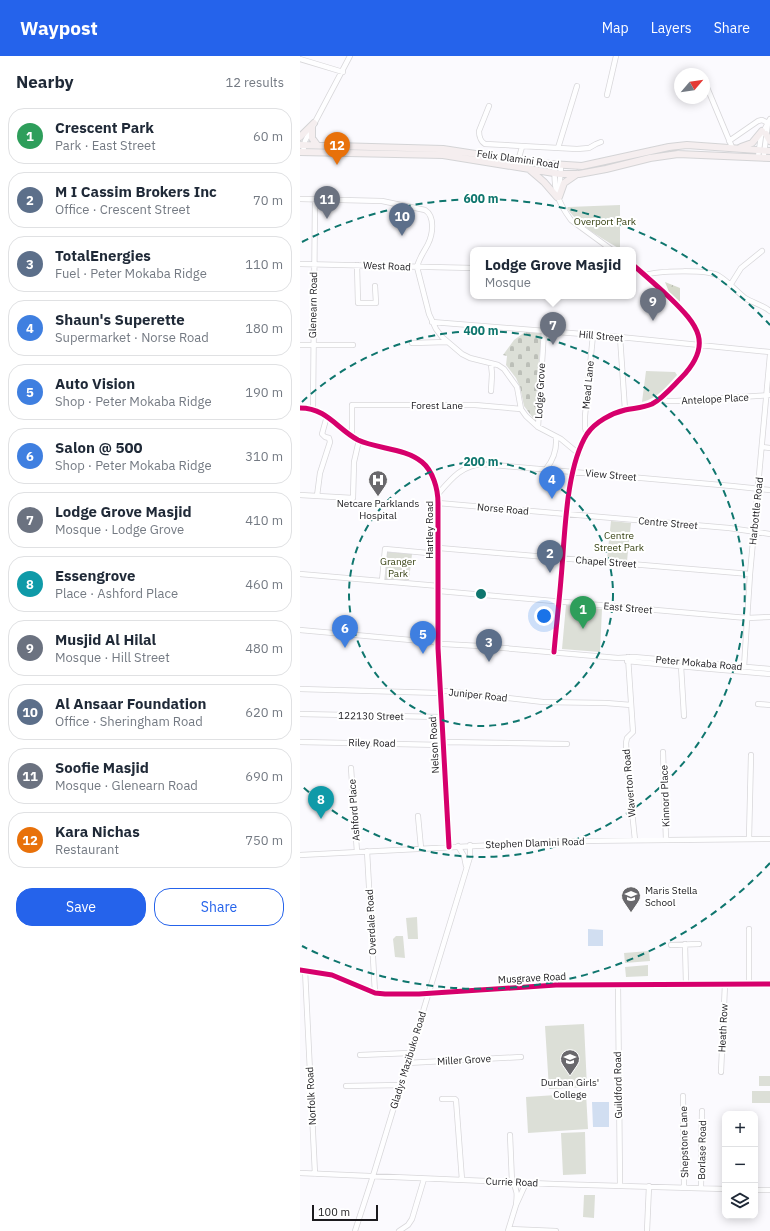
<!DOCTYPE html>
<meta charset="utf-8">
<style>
:root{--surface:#fff;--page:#f2f2f3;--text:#1f2937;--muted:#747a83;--line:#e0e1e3;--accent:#2563eb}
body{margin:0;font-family:"IBM Plex Sans",sans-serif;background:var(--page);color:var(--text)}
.controls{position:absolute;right:12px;bottom:12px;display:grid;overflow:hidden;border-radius:8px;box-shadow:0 2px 10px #0003}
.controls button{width:36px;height:36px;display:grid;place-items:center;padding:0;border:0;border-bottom:1px solid var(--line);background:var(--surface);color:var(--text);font:20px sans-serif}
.compass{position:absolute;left:374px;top:12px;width:36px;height:36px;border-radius:50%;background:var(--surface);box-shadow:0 2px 10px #0003;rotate:61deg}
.scale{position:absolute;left:12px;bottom:10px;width:66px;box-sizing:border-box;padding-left:4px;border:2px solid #1b1a1e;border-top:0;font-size:11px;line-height:14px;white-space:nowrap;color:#1b1a1e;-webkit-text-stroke:3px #fff;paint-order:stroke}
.you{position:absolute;left:244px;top:560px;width:14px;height:14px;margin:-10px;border:3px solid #fff;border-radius:50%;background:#1a73e8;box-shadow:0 0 0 6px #1a73e833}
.badge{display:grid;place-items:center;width:26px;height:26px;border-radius:50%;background:var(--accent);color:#fff;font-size:13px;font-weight:700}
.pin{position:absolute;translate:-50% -33px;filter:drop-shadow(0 1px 2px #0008)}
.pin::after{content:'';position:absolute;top:21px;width:14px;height:12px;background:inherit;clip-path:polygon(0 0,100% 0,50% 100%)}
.popup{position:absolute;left:170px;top:191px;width:166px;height:52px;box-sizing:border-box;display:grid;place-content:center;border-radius:8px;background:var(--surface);filter:drop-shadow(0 1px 3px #0005);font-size:13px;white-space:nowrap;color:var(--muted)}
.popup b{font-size:15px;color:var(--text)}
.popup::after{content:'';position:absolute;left:50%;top:100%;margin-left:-8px;border:8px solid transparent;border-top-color:var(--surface)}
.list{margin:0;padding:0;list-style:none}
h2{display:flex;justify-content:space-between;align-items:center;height:52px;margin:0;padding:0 16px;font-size:17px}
h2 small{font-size:13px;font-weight:400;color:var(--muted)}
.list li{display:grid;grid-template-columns:26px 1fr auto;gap:12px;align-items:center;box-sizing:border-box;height:56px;margin:0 8px 8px;padding:0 8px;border:1px solid var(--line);border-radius:16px}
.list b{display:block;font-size:15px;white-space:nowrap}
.list p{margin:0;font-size:13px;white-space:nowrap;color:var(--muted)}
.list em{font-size:13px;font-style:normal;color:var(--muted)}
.actions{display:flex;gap:8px;padding:12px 16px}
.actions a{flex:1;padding:9px 0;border:1px solid var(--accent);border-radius:16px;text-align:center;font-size:14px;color:var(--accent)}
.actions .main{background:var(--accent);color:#fff}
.icon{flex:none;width:22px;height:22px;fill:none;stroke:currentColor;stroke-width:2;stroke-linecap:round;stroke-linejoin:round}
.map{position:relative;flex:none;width:470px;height:1175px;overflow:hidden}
header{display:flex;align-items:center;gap:24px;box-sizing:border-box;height:56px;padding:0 20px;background:var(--accent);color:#fff}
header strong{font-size:19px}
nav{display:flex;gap:22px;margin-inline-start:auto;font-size:14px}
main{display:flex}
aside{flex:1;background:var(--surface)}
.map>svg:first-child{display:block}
</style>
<header>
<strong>Waypost</strong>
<nav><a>Map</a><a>Layers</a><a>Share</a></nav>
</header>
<main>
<aside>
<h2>Nearby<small>12 results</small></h2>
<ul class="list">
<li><span class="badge" style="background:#2e9e5b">1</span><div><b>Crescent Park</b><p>Park · East Street</p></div><em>60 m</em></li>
<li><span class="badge" style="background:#5c6f8a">2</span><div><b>M I Cassim Brokers Inc</b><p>Office · Crescent Street</p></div><em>70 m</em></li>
<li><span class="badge" style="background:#5c6f8a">3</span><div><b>TotalEnergies</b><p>Fuel · Peter Mokaba Ridge</p></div><em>110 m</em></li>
<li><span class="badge" style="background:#3f7fe0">4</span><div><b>Shaun's Superette</b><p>Supermarket · Norse Road</p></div><em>180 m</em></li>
<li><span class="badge" style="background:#3f7fe0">5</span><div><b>Auto Vision</b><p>Shop · Peter Mokaba Ridge</p></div><em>190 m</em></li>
<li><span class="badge" style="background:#3f7fe0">6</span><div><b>Salon @ 500</b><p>Shop · Peter Mokaba Ridge</p></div><em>310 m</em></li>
<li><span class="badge" style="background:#6b7280">7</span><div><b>Lodge Grove Masjid</b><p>Mosque · Lodge Grove</p></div><em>410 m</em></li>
<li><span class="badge" style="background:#0f9aa8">8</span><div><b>Essengrove</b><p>Place · Ashford Place</p></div><em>460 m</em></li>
<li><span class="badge" style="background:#6b7280">9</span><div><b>Musjid Al Hilal</b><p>Mosque · Hill Street</p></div><em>480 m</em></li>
<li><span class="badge" style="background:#5c6f8a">10</span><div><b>Al Ansaar Foundation</b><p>Office · Sheringham Road</p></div><em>620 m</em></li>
<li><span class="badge" style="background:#6b7280">11</span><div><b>Soofie Masjid</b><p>Mosque · Glenearn Road</p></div><em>690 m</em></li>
<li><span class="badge" style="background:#e8710a">12</span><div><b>Kara Nichas</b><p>Restaurant</p></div><em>750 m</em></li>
</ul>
<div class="actions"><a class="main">Save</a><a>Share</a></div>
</aside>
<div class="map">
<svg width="470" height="1175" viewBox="0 0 470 1175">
<defs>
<pattern id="forest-crowns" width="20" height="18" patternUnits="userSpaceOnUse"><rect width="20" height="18" fill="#d6dacc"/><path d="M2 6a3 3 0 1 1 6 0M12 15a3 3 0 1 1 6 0" fill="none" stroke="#b7baaf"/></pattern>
<pattern id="cemetery-stones" width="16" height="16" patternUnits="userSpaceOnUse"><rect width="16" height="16" fill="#dcdfd7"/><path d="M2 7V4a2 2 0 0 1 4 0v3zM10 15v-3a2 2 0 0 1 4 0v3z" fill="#bcbfb8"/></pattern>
</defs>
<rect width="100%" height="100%" fill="#fbfafe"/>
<path fill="url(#forest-crowns)" d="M365,226L380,232V246L369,236Z"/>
<path fill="url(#cemetery-stones)" d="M225,276L242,277L237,322L236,366L224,350L220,331L216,322L206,309L207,300L203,299L214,284Z"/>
<path fill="#dcdfd7" d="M320,149V193C303,183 278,169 267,152L268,151Z
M346,315L375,316L377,319C366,331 358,342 342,346Z
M311,465L331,467L327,505L307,503Z
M87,496L112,498L109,524L85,523Z
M266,549L302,553L300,596L262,593Z
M117,861L118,883H108L106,862Z
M96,880H103L105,902L95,901L93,883Z
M349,895L350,905L325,907L324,897Z
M348,909V920L326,921L325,911Z
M284,968L287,1031L249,1033L245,970Z
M459,1020H470V1030H459Z
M452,1035H470V1047H452Z
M286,1037L288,1073L228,1077L226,1041Z
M285,1076L286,1118L263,1119L261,1077Z
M284,1139H295L294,1162L283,1161Z"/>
<path fill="#d1def1" d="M288,873L303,874V890H288Z
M292,1046H309V1071H293Z"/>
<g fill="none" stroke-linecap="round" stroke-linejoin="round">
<defs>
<path id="minor" d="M0,3L43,16
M406,29L432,91
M307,39L316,0
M189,50L179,75C179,80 181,86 185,88L277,93L289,92L296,88L301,86
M429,85L458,65L462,64L468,67
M258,92L277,30
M3,96L5,85L50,0
M464,98L468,67
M458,101L461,80L470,63
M218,105L222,91
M255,109C253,132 257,145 271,164L312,194
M259,136L261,110
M0,143L82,145L125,154C135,160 133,178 128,188C124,196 119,202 117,211L129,258L136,273L142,281L162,298L170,302L198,309L204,313L217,331L221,353L226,360L238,371L261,383L279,398
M0,208L173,212
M57,209L58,247H76L75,230
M345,219C358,215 407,213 419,220C429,226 436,235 445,242C453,247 463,249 470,255
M431,228L441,212L462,195
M132,266L320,281L470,296
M320,281L325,354
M112,287L147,286
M0,289H53
M191,335L192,318L191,308
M361,342L367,345H376L470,339
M0,352C27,352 37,373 58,384C77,393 105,392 122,406C133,415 138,433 138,447V592L149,791
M13,354L15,144
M238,371L244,275
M287,378L285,372V360L293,279
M52,380V349H175L221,353
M462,391L470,392
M246,413C254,403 257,393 256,381
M138,438C151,423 162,409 183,408L432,430L470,434
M0,439L53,442L54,406L59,384
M17,440L20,417L30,386L29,382L25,381L22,378L27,360
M138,447L429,472L470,478
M139,492L450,518
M0,518L139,530
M82,525L85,493L139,498
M139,535L447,562L470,561
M0,574L133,586L143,588L180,590L318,602L334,601L470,613
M254,596C256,572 259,548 261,523C265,482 265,413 287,378C295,366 312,357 325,354C334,352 343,352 352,348C363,342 372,331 381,322C414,288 398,269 369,241C357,230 345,219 333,209
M328,601L333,676L327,682L326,687L327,708L335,784
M327,605L400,612L470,618
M381,610L384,660
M444,611L450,518L470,299
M0,633L140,637L144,635H148L243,646L306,647L331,649
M458,648L470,649
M0,658L141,661
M0,686L143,689
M143,686L267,688
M363,696L366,784
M51,712L57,796
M118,760L121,792
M449,783L451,699
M158,790L164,800L166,810
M67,795L75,937
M0,799L272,785L470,783
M385,888L386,928
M371,889L399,888
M0,914L32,919L75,937L85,938H119L256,929L470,928
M5,914L15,1118
M449,927V873
M318,928L320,1129
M60,999L110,997
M107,1007L221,1001
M421,1016L425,928
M46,1030L101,1029
M383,1040L384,1131
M142,1043H155L156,1044L162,1124
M210,1079L212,1126C218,1134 217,1140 216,1149
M0,1117L254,1128L425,1133
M401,1132L402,1055
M455,1134H470
M209,1173L256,1175
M55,1175L73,1120L170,801V789
M99,1175L108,1169L112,1163L124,1123
M208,1175L216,1149L226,1127
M347,1175L349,1130"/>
<path id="major" d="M12,72V82L17,89
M466,78L470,85
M0,81L14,67
M0,89L143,93L235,107L282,110L369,91L387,89L470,95
M441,91L452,87L462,75
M0,96L143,99L260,118H279L306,113L350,102L378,98L470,102
M230,114L244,126L257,141
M259,141L264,127L277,118"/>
</defs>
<use href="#minor" stroke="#d8d7da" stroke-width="6"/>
<use href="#major" stroke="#d4d4d6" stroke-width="8"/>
<use href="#minor" stroke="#fefeff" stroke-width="4.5"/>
<use href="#major" stroke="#f5eeef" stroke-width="6"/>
<defs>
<path id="cycleway" d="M0,352C27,352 37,373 58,384C77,393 105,392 122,406C133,415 138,433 138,447V592L149,791
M254,596C256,572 259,548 261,523C265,482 265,413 287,378C295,366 312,357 325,354C334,352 343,352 352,348C363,342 372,331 381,322C414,288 398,269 369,241C357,230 345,219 333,209
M0,914L32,919L75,937L85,938H119L256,929L470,928"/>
</defs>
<use href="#cycleway" stroke="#fff" stroke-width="8"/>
<use href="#cycleway" stroke="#d6006c" stroke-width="5"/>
</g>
<g fill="none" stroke="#0f766e" stroke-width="2" stroke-dasharray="7 5">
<circle cx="181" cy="538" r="132"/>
<path d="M2 346A263 263 0 1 1 2 730"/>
<path d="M470 807A395 395 0 0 1 2 890M2 186A395 395 0 0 1 470 269"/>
</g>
<defs>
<symbol id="hospital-pin" viewBox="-11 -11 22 30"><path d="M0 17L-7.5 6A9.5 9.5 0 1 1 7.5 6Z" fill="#69686c" stroke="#fff"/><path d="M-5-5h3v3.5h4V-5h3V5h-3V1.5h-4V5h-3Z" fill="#fff"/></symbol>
<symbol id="school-pin" viewBox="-11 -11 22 30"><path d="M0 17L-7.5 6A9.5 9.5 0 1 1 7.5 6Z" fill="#69686c" stroke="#fff"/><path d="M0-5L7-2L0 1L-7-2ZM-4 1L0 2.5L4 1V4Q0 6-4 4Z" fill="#fff"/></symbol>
</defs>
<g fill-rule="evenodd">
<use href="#hospital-pin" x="67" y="413" width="22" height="30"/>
<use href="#school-pin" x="320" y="829" width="22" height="30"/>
<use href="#school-pin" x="259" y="992" width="22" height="30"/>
</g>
<g text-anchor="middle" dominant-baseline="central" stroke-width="4" stroke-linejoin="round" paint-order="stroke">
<g font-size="10" fill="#1b1a1e" stroke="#fff">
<text transform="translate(218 103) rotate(8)">Felix Dlamini Road</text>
<text transform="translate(87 210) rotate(2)">West Road</text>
<text transform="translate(13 249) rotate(-89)">Glenearn Road</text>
<text transform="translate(301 280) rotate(5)">Hill Street</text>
<text transform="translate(288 329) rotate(-85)">Mead Lane</text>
<text transform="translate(240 335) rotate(-87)">Lodge Grove</text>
<text transform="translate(415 343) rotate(-3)">Antelope Place</text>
<text x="137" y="349">Forest Lane</text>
<text transform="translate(311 419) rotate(5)">View Street</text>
<text transform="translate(203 453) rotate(5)">Norse Road</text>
<text transform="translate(456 455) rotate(-84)">Harbottle Road</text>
<text transform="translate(368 467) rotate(5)">Centre Street</text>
<text transform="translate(129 474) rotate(-90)">Hartley Road</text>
<text transform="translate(306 506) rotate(4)">Chapel Street</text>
<text transform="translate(328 552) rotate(5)">East Street</text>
<text transform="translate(399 607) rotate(5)">Peter Mokaba Road</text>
<text transform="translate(178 639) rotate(6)">Juniper Road</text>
<text transform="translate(71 660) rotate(1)">122130 Street</text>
<text transform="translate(72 687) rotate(1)">Riley Road</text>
<text transform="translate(134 689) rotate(-93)">Nelson Road</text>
<text transform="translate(329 727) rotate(-95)">Waverton Road</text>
<text transform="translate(365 740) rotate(-92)">Kinnord Place</text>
<text transform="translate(54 754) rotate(-94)">Ashford Place</text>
<text transform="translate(235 787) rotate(-2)">Stephen Dlamini Road</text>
<text transform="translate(71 866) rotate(-93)">Overdale Road</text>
<text transform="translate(232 922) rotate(-3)">Musgrave Road</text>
<text transform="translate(423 972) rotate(-87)">Heath Row</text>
<text transform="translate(108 1004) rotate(-73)">Gladys Mazibuko Road</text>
<text transform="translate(164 1004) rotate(-3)">Miller Grove</text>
<text transform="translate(318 1029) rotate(-91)">Guildford Road</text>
<text transform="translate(11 1040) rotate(-93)">Norfolk Road</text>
<text transform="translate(384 1086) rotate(-91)">Shepstone Lane</text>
<text transform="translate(402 1094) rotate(-89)">Borlase Road</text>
<text transform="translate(212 1126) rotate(2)">Currie Road</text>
</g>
<g font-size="10" fill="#364112" stroke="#fff">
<text x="305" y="165">Overport Park</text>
<text x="319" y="479">Centre<tspan x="319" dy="12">Street Park</tspan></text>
<text x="98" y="505">Granger<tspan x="98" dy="12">Park</tspan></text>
</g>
<g font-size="10" fill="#1b1a1e" stroke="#fff">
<text x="78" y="447">Netcare Parklands<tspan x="78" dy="12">Hospital</tspan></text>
<text x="345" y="834" text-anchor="start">Maris Stella<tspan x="345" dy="12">School</tspan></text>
<text x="270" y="1026">Durban Girls'<tspan x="270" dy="12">College</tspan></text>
</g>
</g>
<circle cx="181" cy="538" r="6" fill="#0f766e" stroke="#fff" stroke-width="2"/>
<g font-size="12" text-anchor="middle" font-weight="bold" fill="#0f766e" stroke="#fff" stroke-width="4" stroke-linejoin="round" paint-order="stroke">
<text x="181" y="147">600 m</text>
<text x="181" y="279">400 m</text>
<text x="181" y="410">200 m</text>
</g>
</svg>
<div class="controls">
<button>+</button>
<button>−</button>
<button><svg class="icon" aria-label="layers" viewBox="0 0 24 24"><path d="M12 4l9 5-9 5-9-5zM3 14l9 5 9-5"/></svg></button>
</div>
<svg class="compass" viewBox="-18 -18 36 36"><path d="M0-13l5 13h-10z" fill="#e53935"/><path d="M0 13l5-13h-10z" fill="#747a83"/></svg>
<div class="scale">100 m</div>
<div class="you"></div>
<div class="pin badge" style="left:283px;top:573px;background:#2e9e5b">1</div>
<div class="pin badge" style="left:250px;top:517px;background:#5c6f8a">2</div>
<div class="pin badge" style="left:189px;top:606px;background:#5c6f8a">3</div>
<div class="pin badge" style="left:252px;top:443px;background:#3f7fe0">4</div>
<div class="pin badge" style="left:123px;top:598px;background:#3f7fe0">5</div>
<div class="pin badge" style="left:45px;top:592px;background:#3f7fe0">6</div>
<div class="pin badge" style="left:253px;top:289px;background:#6b7280">7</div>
<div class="popup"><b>Lodge Grove Masjid</b>Mosque</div>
<div class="pin badge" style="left:21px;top:763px;background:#0f9aa8">8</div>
<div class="pin badge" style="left:353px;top:265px;background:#6b7280">9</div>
<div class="pin badge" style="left:102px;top:180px;background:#5c6f8a">10</div>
<div class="pin badge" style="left:27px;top:163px;background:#6b7280">11</div>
<div class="pin badge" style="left:37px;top:109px;background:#e8710a">12</div>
</div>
</main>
